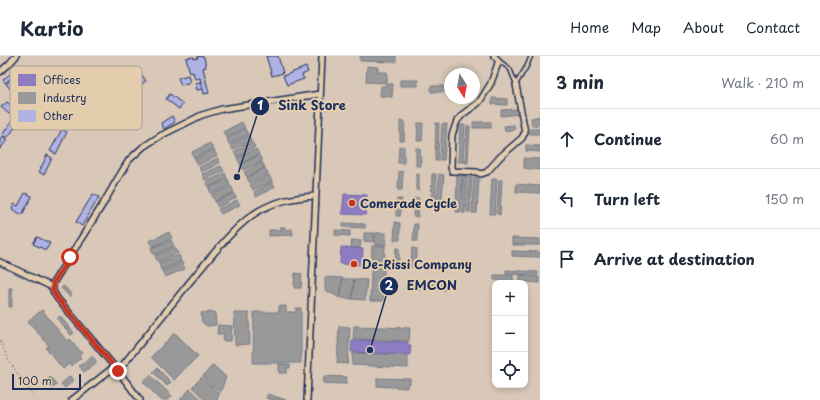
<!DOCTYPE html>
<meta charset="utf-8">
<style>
:root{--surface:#fff;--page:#f2f2f3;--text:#1f2937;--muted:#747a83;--line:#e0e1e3}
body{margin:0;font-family:"Playpen Sans",sans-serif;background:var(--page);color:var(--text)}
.controls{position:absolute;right:12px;bottom:12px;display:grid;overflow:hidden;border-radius:8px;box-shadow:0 2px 6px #0003}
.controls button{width:36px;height:36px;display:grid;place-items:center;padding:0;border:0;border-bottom:1px solid var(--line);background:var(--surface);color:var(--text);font:20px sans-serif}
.compass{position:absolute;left:444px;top:12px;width:36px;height:36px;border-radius:50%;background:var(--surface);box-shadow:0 2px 6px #0003;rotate:169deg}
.scale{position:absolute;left:12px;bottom:10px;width:69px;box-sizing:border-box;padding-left:4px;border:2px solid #1b2f5e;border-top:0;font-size:11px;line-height:14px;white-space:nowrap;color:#1b2f5e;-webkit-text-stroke:3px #e3cdac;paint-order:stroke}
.stop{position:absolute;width:12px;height:12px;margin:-9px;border:3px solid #c8321e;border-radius:50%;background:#fff}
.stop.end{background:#c8321e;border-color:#fff;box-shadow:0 1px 4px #0008}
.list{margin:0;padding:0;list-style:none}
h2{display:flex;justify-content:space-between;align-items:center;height:52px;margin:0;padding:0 16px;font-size:17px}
h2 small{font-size:13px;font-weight:400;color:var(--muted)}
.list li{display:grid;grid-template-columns:26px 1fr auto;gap:12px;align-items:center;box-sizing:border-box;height:60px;padding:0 16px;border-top:1px solid var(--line)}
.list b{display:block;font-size:15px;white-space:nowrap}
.list em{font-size:13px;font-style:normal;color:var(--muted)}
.icon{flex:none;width:22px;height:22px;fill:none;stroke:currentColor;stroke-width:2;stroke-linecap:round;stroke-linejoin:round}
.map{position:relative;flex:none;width:540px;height:344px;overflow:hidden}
header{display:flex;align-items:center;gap:24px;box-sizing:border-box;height:56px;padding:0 20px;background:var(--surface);border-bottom:1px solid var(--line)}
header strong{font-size:19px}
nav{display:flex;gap:22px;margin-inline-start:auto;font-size:14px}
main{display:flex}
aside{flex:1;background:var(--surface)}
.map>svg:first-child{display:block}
</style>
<header>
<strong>Kartio</strong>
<nav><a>Home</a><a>Map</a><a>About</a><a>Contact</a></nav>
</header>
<main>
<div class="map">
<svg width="540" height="344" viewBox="0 0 540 344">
<rect width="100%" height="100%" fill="#d9c8b7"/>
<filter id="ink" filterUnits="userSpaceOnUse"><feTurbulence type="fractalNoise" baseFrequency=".025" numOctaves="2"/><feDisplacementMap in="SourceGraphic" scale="8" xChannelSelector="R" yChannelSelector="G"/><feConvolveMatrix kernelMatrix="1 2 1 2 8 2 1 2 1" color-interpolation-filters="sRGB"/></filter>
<g filter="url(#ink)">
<path fill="#8e7cc3" stroke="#6c65a5" d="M344,138L367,139L366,159L342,158Z
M341,191L363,193L362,209L340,208Z
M352,284L408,286V289H411L410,299L351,296Z"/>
<path fill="#999" stroke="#737987" d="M360,0H396V6L360,5Z
M367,10L378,11V16H387V27L366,26Z
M400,24H418V30H400Z
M386,28H393L392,41L380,40L381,30H386Z
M431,30H449V36H431Z
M492,42L507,43V49L492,48Z
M518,53L519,58L501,60V54Z
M540,60V69L532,70L531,62Z
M400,65H405L404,85H400Z
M242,66L245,72L226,81L223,76Z
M473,66H491V72H473Z
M418,67H423L422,85H417Z
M436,67H439L438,105H435Z
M442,68H447L444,104H440Z
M460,69H465L463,106H458Z
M514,69L515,73L505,75L504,70Z
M467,70H470L468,107H465Z
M245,73L248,78L229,88L227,82Z
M530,73H540V78H530Z
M249,79L251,85L233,94L230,89Z
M252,86L255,91L237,101L234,96Z
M210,87L213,93L194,102L192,96Z
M526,89L540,90V96L526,95Z
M399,90L404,91V107H398Z
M416,92H420L421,110H416Z
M256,93L259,98L240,108L237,102Z
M214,94L217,100L198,109L195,103Z
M259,99L262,105L243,114L240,109Z
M218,102L220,107L201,116L199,111Z
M524,102L540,103V108L539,110H540V114L524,112Z
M262,106L265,111L247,121L244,116Z
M221,110L224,115L205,124L202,118Z
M265,112L268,118L250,127L247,122Z
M399,115L403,116L402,134H398Z
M225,117L227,122L209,131L206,126Z
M416,118H419V134H416Z
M432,118H436V151H431Z
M439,118L444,119L441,152L437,151Z
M269,119L272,125L253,134L250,129Z
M457,119H462L460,156H456Z
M463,120H467L465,157H462Z
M469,120H472L470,156H467Z
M474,121H479L477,157H472Z
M228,123L230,129L211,138L209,132Z
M492,123H497L495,158H490Z
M499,124H502L500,159L497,158Z
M272,126L275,131L256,141L254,136Z
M516,128L540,130V137L516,136Z
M231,130L234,136L215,145L212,139Z
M234,137L236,142L218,151L215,146Z
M414,142H419L418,161L413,160Z
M397,143H402L400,160H396Z
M237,144L240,149L221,158L218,153Z
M395,166L400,167V184H394Z
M343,167L365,168V172L343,171Z
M414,168H418L417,185H413Z
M280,171H285V174L292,173L293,179L269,180V174H281Z
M335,174L350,175V180L335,179Z
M169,176L172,182L152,191L149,185Z
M364,177H374V186L364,185Z
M375,177H386V189H375Z
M512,182L540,183V189H512Z
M171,184L174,190L154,199L151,192Z
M352,184L361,185L360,192L351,191Z
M372,190H385L383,245H370Z
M175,191L178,197L158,206L155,200Z
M396,192H399V205H395Z
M412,192L417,193L416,211H411Z
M512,195L540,196V201L512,200Z
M179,199L181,205L161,214L159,207Z
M182,206L185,213L165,221L162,215Z
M506,214L538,216V219L506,218Z
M295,217L302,218L301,232H294Z
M494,219H513V225L494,224Z
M520,219L539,221V227L520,225Z
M325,221L342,222L340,242L325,234Z
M342,223H354L352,243L341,242Z
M354,223L367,224L365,244L352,243Z
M406,227L447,228L446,234L406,233Z
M64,230L72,239L70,241L61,232Z
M9,232H12V251H9Z
M279,250H286V256H296V252H301V307H253L254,256H279Z
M42,254L67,285L70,283L82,297L79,299L81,302L71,310L69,308L63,313L46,292L49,290L28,265Z
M215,256L216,269L207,270L202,266L201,257Z
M234,257H249L250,288L235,289Z
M60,260L74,277L71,279L57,263Z
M218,269L232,270L231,285H223L224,278H217Z
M339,270L350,271L348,308L337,307Z
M354,270L410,272L409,285L353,283Z
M175,277L198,300L174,324L151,301Z
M353,297L408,299V312L352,309Z
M92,300L97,306L84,316L79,310Z
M279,308L290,309V312H287V317H279Z
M213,309L226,321L220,337L203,320Z
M157,312L171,326L167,330L153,316Z
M150,319L172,340L167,344H161L143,326Z
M70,320L74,324L65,332L61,328Z
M324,320L347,321L346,328L323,327Z
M50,321L57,329L52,332L46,325Z
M202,321L219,338L217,344H205L192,331Z
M377,322L410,323V328H407V332L377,330Z
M190,333L202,344H180Z
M268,338L286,344H272L266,342Z"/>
<path fill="#b1b2e4" stroke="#1b2f5e" d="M198,0L204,1L206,11L203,12L209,37L204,38L200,22L195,23L193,16L190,17L186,2L194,1V3L198,2Z
M266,0H278L283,17L272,20Z
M306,11L308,16L302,19L304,23L287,29L283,20Z
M13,15L16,18L5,27L3,24Z
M18,18L24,24L11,34L6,28Z
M142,19L146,25L126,38L122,31Z
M188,19L190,26L181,29L178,22Z
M200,26L202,33L197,34L195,27Z
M170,38L183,48L179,53L166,43Z
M7,46L14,52L9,58L1,51Z
M172,60L175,66L164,73L161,67Z
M12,65L17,69L7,82L2,79Z
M62,73L67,76L56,98L50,95Z
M2,80L7,84L0,93V83Z
M47,99L52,102L44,119L39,116Z
M25,137L32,140L22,159L12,153L14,148L18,150Z
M93,138L99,141L82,170L76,166Z
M37,181L50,187L46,194L33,188Z"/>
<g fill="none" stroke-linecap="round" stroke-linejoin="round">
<defs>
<path id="service" d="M498,4L510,13L516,28
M516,28L527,10L531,0"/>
<path id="minor" d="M494,0L498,4V7L491,27L480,45L477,48L463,58L457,65L452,79L451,111L452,115L477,116L481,118L487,116L500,101L522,82L525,76L516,29
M0,16L9,8L16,0
M0,206L52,231
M118,315C143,284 168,253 193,222C212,200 236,167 262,153C279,144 296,141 315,140
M72,344L114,311
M140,344L118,315L57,242L53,235V227L103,148L118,122L129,104L143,91L160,80L202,59L222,53L320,38
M307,344L322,0"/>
</defs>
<use href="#service" stroke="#1b2f5e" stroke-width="5.5"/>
<use href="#minor" stroke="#1b2f5e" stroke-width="8"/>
<path stroke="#1b2f5e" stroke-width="1" stroke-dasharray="1 3" stroke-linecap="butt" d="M0,285L9,305L36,344"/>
<use href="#service" stroke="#e3cdac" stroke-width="2.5"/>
<use href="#minor" stroke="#e3cdac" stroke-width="5"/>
</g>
</g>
<g fill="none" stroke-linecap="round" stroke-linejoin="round" filter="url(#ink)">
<path stroke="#c8321e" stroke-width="5" d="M70,201L53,227V235L57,242L118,315"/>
</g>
<g fill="#c8321e" stroke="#e3cdac" stroke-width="1.5">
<circle cx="352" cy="147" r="4"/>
<circle cx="354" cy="208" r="4"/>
</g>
<g text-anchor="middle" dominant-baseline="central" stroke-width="4" stroke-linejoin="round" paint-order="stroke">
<g font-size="12" font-weight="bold" fill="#1b2f5e" stroke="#e3cdac" text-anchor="start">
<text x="360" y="147">Comerade Cycle</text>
<text x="362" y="208">De-Rissi Company</text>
</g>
</g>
<rect x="10" y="10" width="132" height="64" rx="6" fill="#e3cdac" stroke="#a79e95" stroke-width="1"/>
<rect x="18" y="18" width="18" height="12" fill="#8e7cc3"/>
<rect x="18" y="36" width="18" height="12" fill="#999"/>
<rect x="18" y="54" width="18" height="12" fill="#b1b2e4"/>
<g font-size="11" fill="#1b2f5e">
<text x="43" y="28">Offices</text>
<text x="43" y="46">Industry</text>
<text x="43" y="64">Other</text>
</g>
<path fill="none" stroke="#1b2f5e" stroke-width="1.5" d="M237 121L260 50M370 294L389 230"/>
<g fill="#1b2f5e" stroke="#e3cdac" stroke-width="1.5">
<circle cx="237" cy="121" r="4"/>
<circle cx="370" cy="294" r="4"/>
<circle cx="260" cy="50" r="10"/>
<circle cx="389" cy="230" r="10"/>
</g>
<g font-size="12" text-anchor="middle" font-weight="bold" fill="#fff">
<text x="260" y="54">1</text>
<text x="389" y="234">2</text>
</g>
<g font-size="13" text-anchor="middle" font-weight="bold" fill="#1b2f5e" stroke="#e3cdac" stroke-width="4" stroke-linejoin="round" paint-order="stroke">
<text x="312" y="54">Sink Store</text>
<text x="432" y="234">EMCON</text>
</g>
</svg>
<div class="controls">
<button>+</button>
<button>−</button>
<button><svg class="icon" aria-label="locate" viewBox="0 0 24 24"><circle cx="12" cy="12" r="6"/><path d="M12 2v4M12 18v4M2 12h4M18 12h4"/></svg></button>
</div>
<svg class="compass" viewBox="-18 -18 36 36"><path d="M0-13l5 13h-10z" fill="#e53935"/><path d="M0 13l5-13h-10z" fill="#747a83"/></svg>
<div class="scale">100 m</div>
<div class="stop" style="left:70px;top:201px"></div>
<div class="stop end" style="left:118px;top:315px"></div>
</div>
<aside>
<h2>3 min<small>Walk · 210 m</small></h2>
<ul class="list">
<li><svg class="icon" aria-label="ahead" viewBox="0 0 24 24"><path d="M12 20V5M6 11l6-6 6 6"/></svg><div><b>Continue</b></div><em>60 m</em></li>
<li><svg class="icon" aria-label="left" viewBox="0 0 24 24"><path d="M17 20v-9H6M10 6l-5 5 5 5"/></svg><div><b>Turn left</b></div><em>150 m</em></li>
<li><svg class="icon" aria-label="arrive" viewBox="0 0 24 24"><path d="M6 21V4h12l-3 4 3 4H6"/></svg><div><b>Arrive at destination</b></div></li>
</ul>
</aside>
</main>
